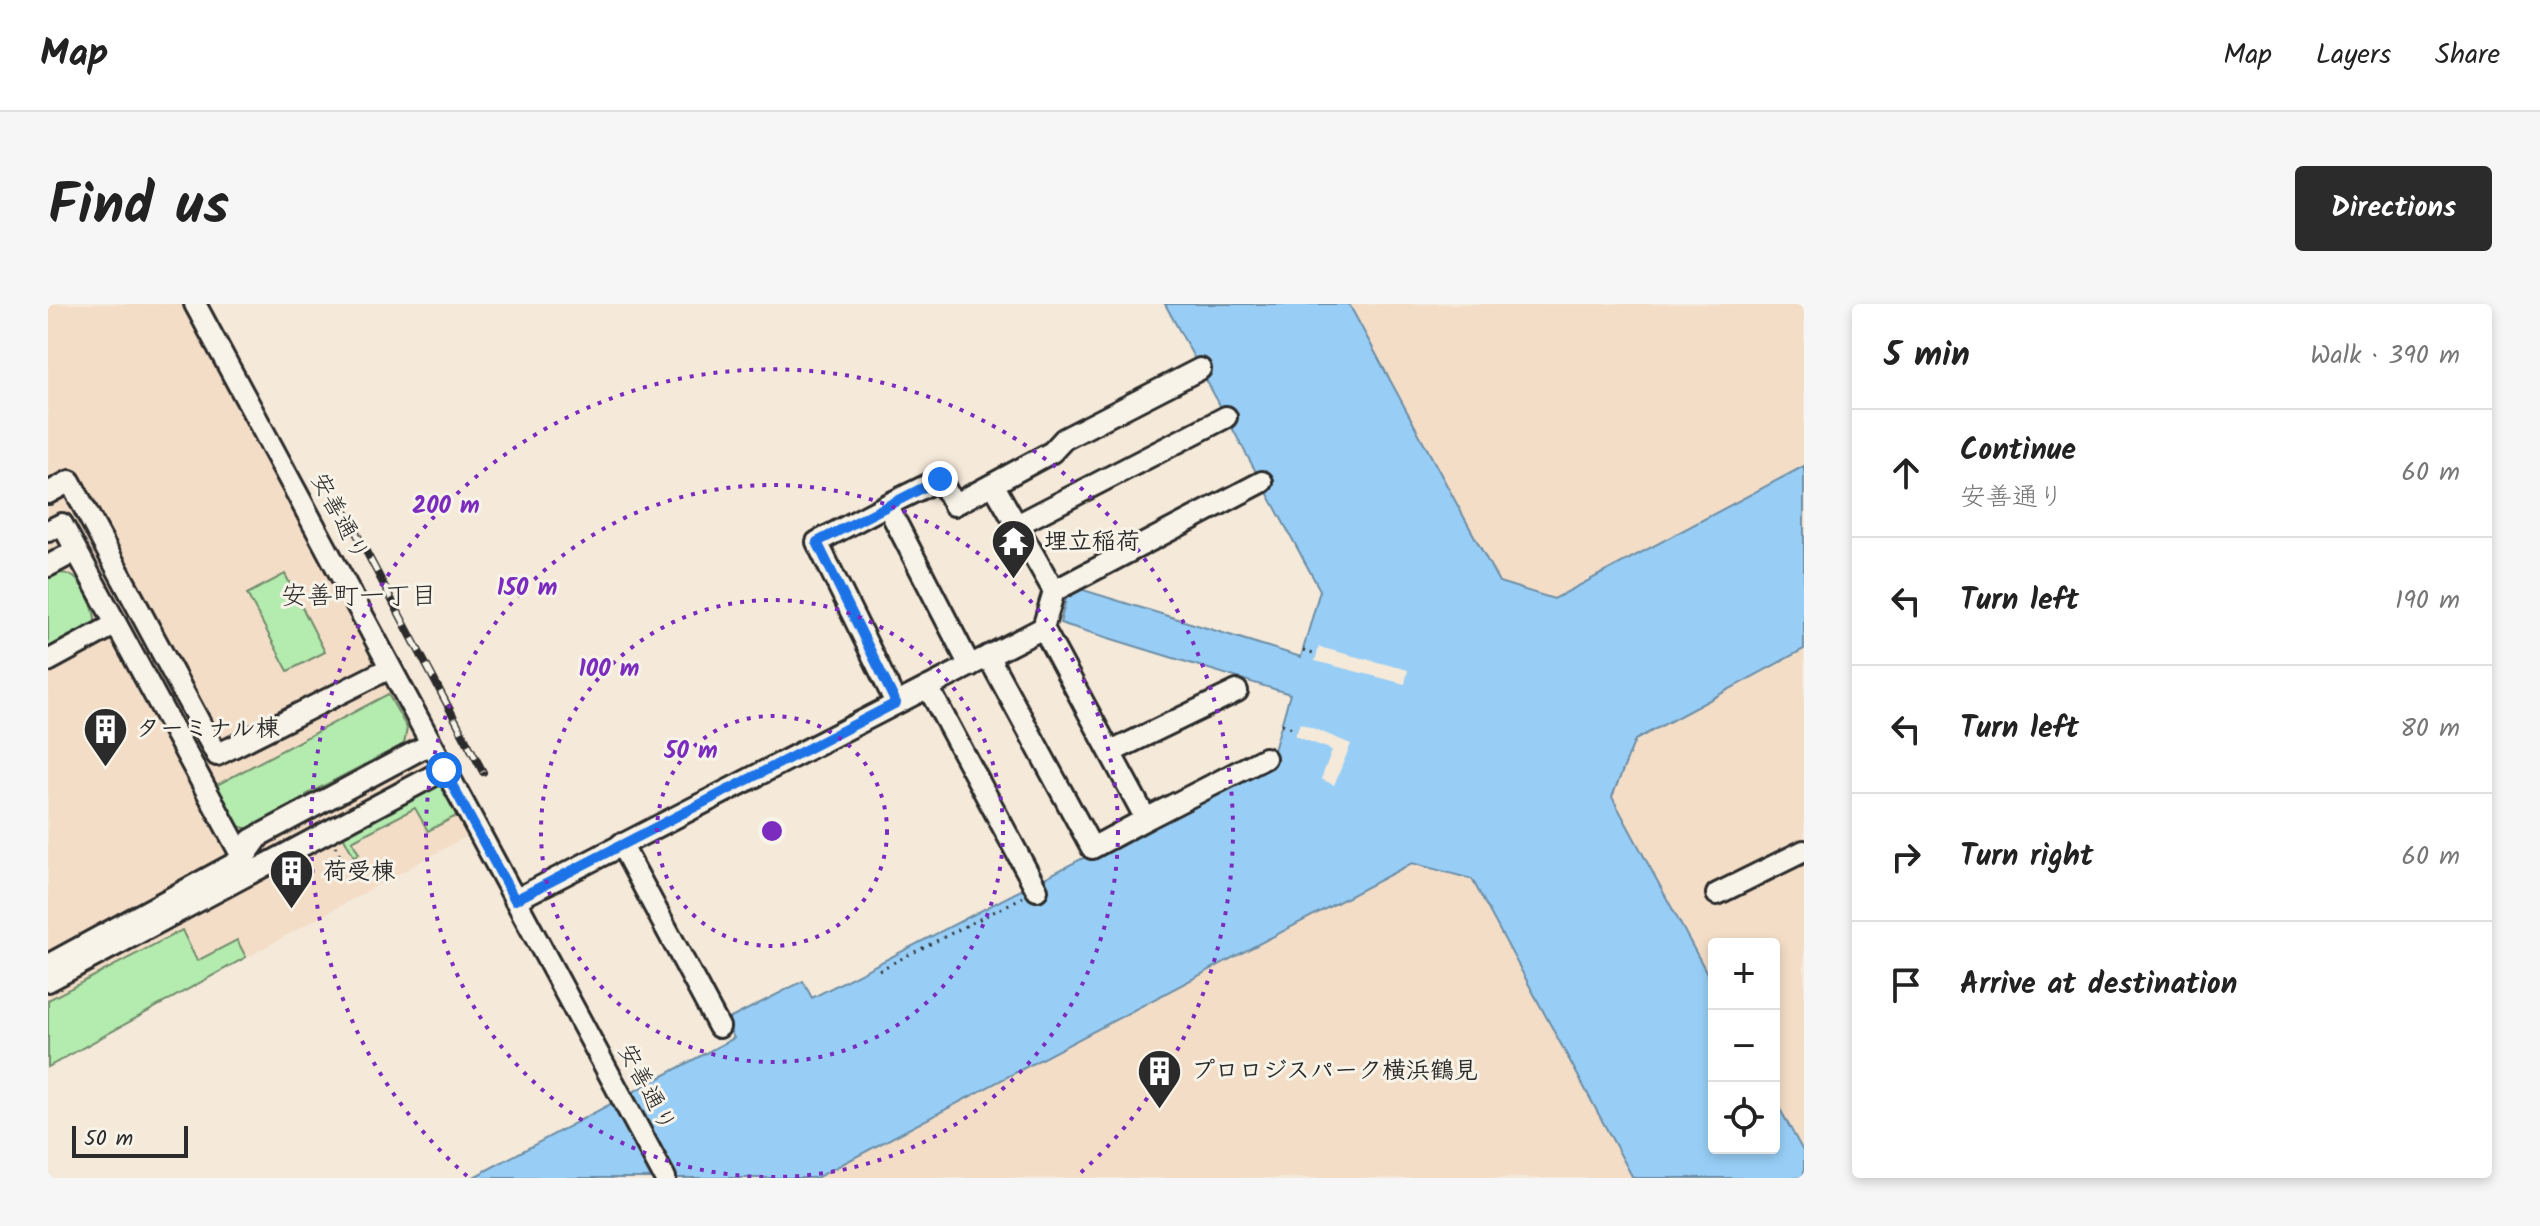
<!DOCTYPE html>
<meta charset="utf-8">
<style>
:root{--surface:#fff;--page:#f6f6f6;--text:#222;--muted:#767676;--line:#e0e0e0;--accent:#2b2b2b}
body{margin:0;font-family:Kalam,"Klee One",sans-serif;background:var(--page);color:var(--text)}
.controls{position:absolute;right:24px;bottom:24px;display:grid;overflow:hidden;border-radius:8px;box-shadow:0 4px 12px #0003}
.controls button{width:72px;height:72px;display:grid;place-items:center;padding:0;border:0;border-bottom:2px solid var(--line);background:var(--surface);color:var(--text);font:40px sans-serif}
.scale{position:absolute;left:24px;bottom:20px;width:116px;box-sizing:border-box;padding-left:8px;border:4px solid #2b2b2b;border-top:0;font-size:22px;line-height:28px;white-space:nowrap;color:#2b2b2b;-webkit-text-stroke:6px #f7f3e8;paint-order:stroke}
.stop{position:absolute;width:24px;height:24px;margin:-18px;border:6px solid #1a73e8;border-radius:50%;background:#fff}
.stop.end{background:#1a73e8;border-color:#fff;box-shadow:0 2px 8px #0008}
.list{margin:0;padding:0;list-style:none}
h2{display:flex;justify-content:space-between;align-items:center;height:104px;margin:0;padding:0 32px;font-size:34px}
h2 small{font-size:26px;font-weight:400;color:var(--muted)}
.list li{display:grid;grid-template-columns:52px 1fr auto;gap:24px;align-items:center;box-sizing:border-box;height:128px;padding:0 32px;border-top:2px solid var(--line)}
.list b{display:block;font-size:30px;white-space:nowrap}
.list p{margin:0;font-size:26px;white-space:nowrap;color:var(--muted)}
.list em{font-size:26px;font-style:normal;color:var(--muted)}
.icon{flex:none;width:44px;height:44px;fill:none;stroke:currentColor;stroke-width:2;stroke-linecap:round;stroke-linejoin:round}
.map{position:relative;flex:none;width:1756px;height:874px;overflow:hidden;border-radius:8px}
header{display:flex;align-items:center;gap:48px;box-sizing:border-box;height:112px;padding:0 40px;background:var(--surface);border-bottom:2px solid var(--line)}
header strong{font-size:38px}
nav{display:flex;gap:44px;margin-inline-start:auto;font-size:28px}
.intro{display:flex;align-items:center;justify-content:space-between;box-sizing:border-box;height:192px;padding:0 48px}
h1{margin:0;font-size:56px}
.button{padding:20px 36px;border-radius:8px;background:var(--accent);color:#fff;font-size:28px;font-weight:700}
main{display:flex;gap:48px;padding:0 48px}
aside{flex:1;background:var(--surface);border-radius:8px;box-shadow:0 4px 12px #0003}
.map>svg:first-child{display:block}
</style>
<header>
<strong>Map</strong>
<nav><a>Map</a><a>Layers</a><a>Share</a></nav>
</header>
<div class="intro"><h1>Find us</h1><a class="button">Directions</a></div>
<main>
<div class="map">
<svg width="1756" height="874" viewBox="0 0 1756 874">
<rect width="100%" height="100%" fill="#f5e9d9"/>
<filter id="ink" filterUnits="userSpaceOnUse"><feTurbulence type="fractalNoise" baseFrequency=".0125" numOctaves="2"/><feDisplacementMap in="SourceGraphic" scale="16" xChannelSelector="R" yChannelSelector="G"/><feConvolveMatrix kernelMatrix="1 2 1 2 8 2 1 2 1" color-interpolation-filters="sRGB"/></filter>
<g filter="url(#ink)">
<path fill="#f3ddc7" d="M0,0H138L421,531L0,763Z
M1301,0H1756V162L1506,295L1451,278Z
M1756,345V849L1726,794V640H1666V682L1564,493L1587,436Z
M1364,559L1424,575L1585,874H768Z"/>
<path fill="#b4ebae" stroke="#708b6c" stroke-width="2" d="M7,269C14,269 21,269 27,274C37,284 51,310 46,324L0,349V273Z
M237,270L277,348L240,367L199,290Z
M340,390L359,424L356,440L258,491L260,496L209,523C184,531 174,503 163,484Z
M393,480L410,511L380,527L367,504L304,537L311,550L306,553L295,532Z
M134,626L149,657L189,636L198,653L0,763V696Z"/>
<path fill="#98cef6" stroke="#6c8da5" stroke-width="2" d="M1117,0H1301L1451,278L1506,295L1756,162V345L1587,436L1564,493L1666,682V844H1726V794L1756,849V874H1585L1424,575L1364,559L768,874H424L686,734L677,717L755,677L764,694L1223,457L1242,390L1012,319L1019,291L1029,284L1253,353L1272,286Z"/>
<path fill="#f5e9d9" d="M1271,343L1360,366L1357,380L1267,357Z
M1252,419L1303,440L1286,481L1273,475L1284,446L1247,432Z"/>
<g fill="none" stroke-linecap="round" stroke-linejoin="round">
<defs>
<path id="minor" d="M147,0L617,874
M1152,65L1016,135L1004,148L945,180L1006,287L995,324L1098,515L1217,454
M0,189L22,177L169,451L342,364
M839,201L892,175L906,201L945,180
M967,222L1178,113
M0,227L14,220L203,569
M0,262L28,247
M1006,287L1214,178
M940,352L1044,544L1098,515
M0,357L68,320
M880,383L989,586
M848,399L769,238L839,201L922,362
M1063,448L1189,387
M203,536L382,440
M573,540L671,723
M1669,590L1756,547
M467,596L995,324
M0,661L195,555L213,530
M0,677L396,466"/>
</defs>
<use href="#minor" stroke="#2b2b2b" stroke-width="26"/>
<path stroke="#2b2b2b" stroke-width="3" stroke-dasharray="2 6" stroke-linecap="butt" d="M1255,346L1269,350
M1234,420L1249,426
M287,542L298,564L293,568
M831,666L975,593"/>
<use href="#minor" stroke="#f7f3e8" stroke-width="20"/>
<defs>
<path id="rail" d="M294,202L435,468"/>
</defs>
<use href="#rail" stroke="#2b2b2b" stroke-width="8"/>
<use href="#rail" stroke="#f7f3e8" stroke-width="5" stroke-dasharray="15" stroke-linecap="butt"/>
</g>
</g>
<g fill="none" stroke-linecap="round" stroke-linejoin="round" filter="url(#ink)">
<path stroke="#1a73e8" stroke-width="10" d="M396,466L467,596L848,399L769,238L892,175"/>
</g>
<g fill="none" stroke="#7b2cbf" stroke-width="4" stroke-dasharray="4 8">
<circle cx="724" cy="527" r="115"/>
<circle cx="724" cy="527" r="231"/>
<circle cx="724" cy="527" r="346"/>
<path d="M419 872A461 461 0 1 1 1029 872"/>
</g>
<defs>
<symbol id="temple-pin" viewBox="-11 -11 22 30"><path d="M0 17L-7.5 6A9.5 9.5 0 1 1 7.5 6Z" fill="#2b2b2b" stroke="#f7f3e8"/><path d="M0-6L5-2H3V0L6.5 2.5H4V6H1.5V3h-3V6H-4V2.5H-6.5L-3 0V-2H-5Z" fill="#fff"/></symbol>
<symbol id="building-pin" viewBox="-11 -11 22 30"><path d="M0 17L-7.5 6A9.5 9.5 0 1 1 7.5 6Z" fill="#2b2b2b" stroke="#f7f3e8"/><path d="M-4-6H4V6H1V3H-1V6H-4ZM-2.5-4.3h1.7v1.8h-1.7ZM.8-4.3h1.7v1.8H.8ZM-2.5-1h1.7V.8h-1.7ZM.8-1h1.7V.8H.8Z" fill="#fff"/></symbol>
</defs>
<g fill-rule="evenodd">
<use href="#temple-pin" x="940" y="212" width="51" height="69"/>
<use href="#building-pin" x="32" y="400" width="51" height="69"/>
<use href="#building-pin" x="218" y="542" width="51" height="69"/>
<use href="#building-pin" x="1086" y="742" width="51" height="69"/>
</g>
<g text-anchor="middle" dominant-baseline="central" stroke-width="6" stroke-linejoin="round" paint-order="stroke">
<g font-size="24" fill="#2b2b2b" stroke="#f7f3e8">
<text transform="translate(291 213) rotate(62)">安善通り</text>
<text transform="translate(598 784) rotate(62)">安善通り</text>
</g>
<g font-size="24" font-weight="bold" fill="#2b2b2b" stroke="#f7f3e8" text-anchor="start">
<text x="996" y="238">埋立稲荷</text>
<text x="88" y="425">ターミナル棟</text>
<text x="275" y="568">荷受棟</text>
<text x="1143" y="767">プロロジスパーク横浜鶴見</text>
</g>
<g font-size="26" fill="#2b2b2b" stroke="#f7f3e8">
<text x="311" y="293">安善町一丁目</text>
</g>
</g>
<circle cx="724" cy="527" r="12" fill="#7b2cbf" stroke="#f7f3e8" stroke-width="4"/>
<g font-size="24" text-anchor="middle" font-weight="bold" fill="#7b2cbf" stroke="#f7f3e8" stroke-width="6" stroke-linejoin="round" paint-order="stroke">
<text x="398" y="209">200 m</text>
<text x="479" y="291">150 m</text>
<text x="561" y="372">100 m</text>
<text x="643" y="454">50 m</text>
</g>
</svg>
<div class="controls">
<button>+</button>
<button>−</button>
<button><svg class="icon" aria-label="locate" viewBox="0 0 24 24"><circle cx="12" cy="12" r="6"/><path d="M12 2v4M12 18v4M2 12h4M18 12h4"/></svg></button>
</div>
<div class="scale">50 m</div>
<div class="stop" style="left:396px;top:466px"></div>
<div class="stop end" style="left:892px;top:175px"></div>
</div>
<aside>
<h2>5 min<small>Walk · 390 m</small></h2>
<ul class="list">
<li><svg class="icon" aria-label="ahead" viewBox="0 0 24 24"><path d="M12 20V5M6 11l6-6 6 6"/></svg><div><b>Continue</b><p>安善通り</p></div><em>60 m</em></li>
<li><svg class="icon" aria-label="left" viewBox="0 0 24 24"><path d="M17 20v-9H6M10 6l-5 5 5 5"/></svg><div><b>Turn left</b></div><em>190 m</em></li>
<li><svg class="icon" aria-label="left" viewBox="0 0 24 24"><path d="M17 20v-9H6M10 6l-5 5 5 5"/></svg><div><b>Turn left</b></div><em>80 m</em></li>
<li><svg class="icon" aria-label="right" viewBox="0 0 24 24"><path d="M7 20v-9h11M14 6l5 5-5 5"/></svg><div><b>Turn right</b></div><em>60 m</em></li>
<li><svg class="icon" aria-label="arrive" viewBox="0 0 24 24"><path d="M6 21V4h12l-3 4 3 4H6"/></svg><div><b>Arrive at destination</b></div></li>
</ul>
</aside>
</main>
